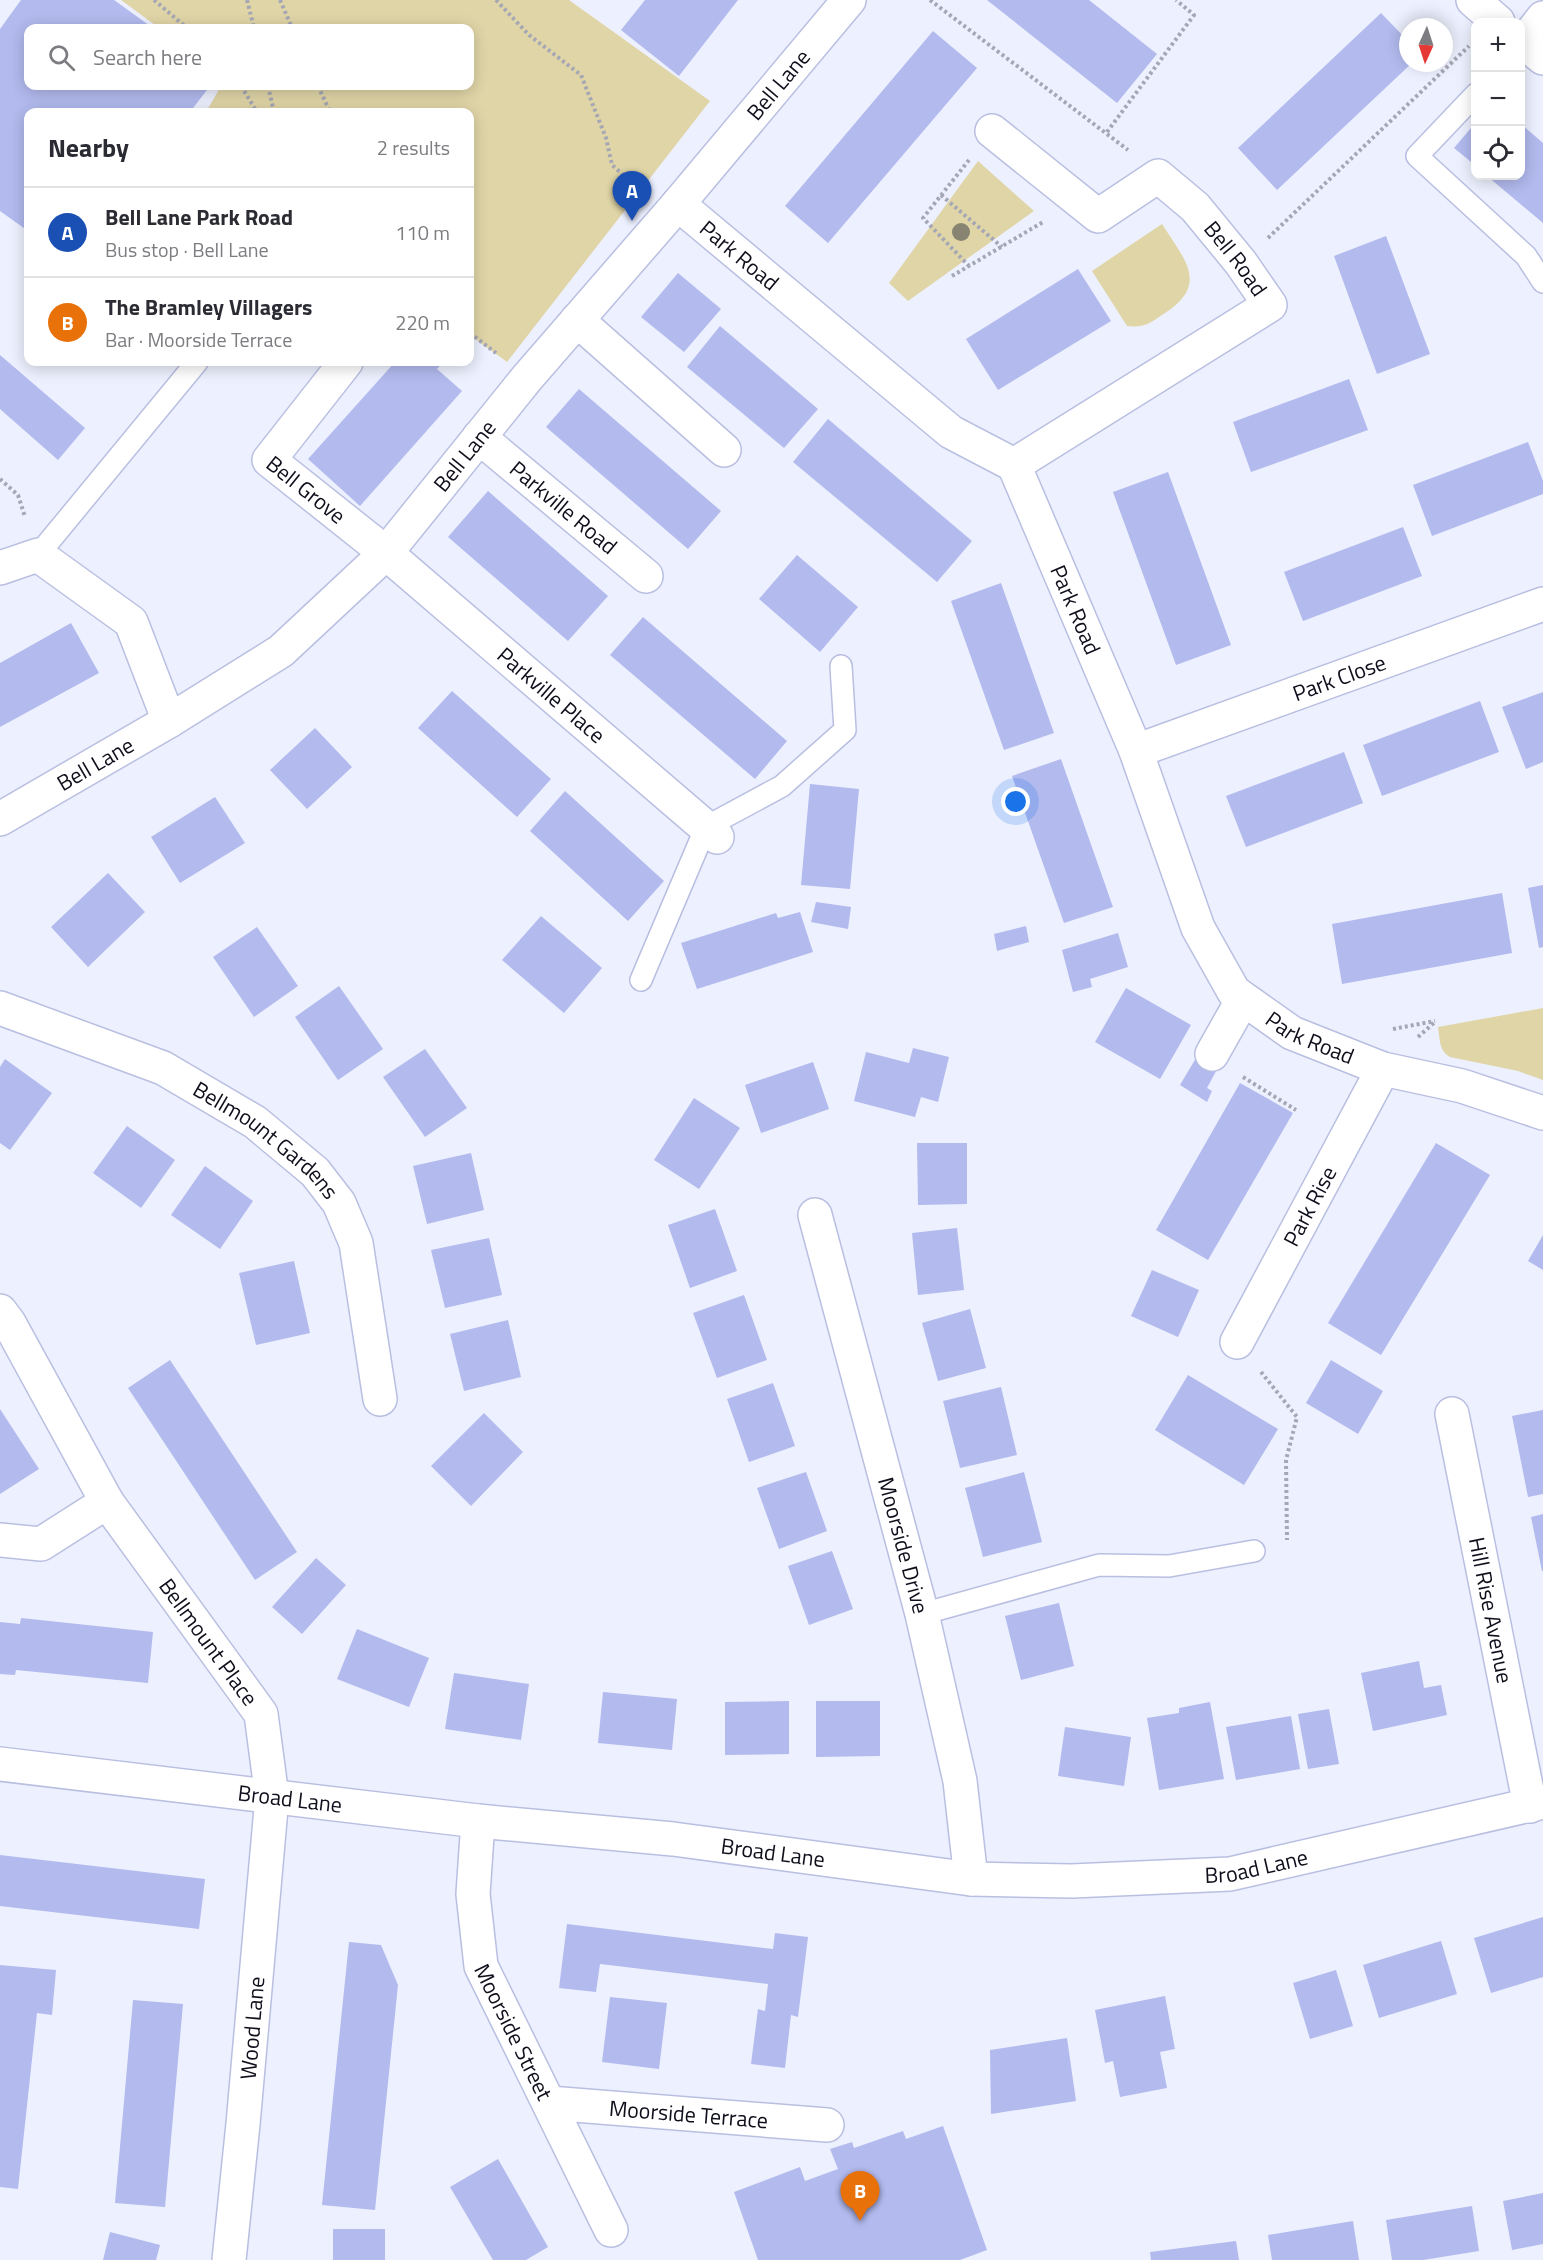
<!DOCTYPE html>
<meta charset="utf-8">
<style>
:root{--surface:#fff;--page:#f7f7f7;--text:#2b2b33;--muted:#7c7c81;--line:#e1e1e2;--accent:#675b27}
body{margin:0;font-family:"Titillium Web",sans-serif;background:var(--page);color:var(--text)}
.controls{position:absolute;right:18px;top:18px;display:grid;overflow:hidden;border-radius:12px;box-shadow:0 3px 15px #0003}
.controls button{width:54px;height:54px;display:grid;place-items:center;padding:0;border:0;border-bottom:2px solid var(--line);background:var(--surface);color:var(--text);font:30px sans-serif}
.compass{position:absolute;left:1399px;top:18px;width:54px;height:54px;border-radius:50%;background:var(--surface);box-shadow:0 3px 15px #0003;rotate:183deg}
.you{position:absolute;left:1016px;top:802px;width:21px;height:21px;margin:-15px;border:4px solid #fff;border-radius:50%;background:#1a73e8;box-shadow:0 0 0 9px #1a73e833}
.badge{display:grid;place-items:center;width:39px;height:39px;border-radius:50%;background:var(--accent);color:#fff;font-size:20px;font-weight:700}
.pin{position:absolute;translate:-50% -50px;filter:drop-shadow(0 2px 3px #0008)}
.pin::after{content:'';position:absolute;top:32px;width:21px;height:18px;background:inherit;clip-path:polygon(0 0,100% 0,50% 100%)}
.list{margin:0;padding:0;list-style:none}
h2{display:flex;justify-content:space-between;align-items:center;height:78px;margin:0;padding:0 24px;font-size:26px}
h2 small{font-size:20px;font-weight:400;color:var(--muted)}
.list li{display:grid;grid-template-columns:39px 1fr auto;gap:18px;align-items:center;box-sizing:border-box;height:90px;padding:0 24px;border-top:2px solid var(--line)}
.list b{display:block;font-size:22px;white-space:nowrap}
.list p{margin:0;font-size:20px;white-space:nowrap;color:var(--muted)}
.list em{font-size:20px;font-style:normal;color:var(--muted)}
.icon{flex:none;width:33px;height:33px;fill:none;stroke:currentColor;stroke-width:2;stroke-linecap:round;stroke-linejoin:round}
.map{position:relative;flex:none;width:1543px;height:2260px;overflow:hidden}
.search{position:absolute;background:var(--surface);box-shadow:0 3px 15px #0003;left:24px;top:24px;width:450px;height:66px;display:flex;align-items:center;gap:15px;box-sizing:border-box;padding:0 21px;border-radius:12px;color:var(--muted);font-size:22px}
.panel{position:absolute;background:var(--surface);box-shadow:0 3px 15px #0003;left:24px;top:108px;width:450px;height:258px;border-radius:12px}
.map>svg:first-child{display:block}
</style>
<div class="map">
<svg width="1543" height="2260" viewBox="0 0 1543 2260">
<rect width="100%" height="100%" fill="#edf0fe"/>
<path fill="#e0d5a7" d="M121,0H569L710,101L507,362L470,335V112H206L221,86H470V28H159Z
M978,161L1034,211L908,301L889,283Z
M1162,224C1184,259 1210,284 1165,313C1150,323 1145,328 1127,326L1092,271Z
M1543,1008V1080L1518,1071L1450,1057C1439,1051 1440,1039 1438,1027Z"/>
<path fill="#b2baee" d="M21,0H114L153,28H28V86H210L190,112H28V231L0,211V29Z
M645,0H738L679,76L621,30Z
M987,0H1089L1157,54L1117,103Z
M1381,13L1408,41V63H1412L1277,190L1238,148Z
M933,31L977,68L828,243L785,206Z
M1476,122V166L1454,148Z
M1521,124L1543,143V223L1487,176H1521Z
M1386,236L1430,354L1377,374L1334,256Z
M1078,269L1111,321L998,390L966,339Z
M678,273L721,309L684,352L641,317Z
M720,326L818,409L784,448L687,367Z
M0,355L85,428L58,460L0,409Z
M395,362H443L437,369L462,391L360,506L308,459Z
M1349,379L1368,430L1251,472L1233,422Z
M579,389L721,511L688,549L546,427Z
M828,419L972,541L937,582L793,462Z
M1528,442L1543,481V494L1432,536L1413,485Z
M1168,472L1231,645L1176,665L1113,492Z
M488,491L608,596L568,641L448,537Z
M1403,527L1422,576L1303,621L1284,572Z
M797,555L858,607L820,652L759,599Z
M1001,583L1054,733L1004,750L951,601Z
M643,617L787,741L755,779L610,655Z
M71,623L99,673L0,727V663Z
M452,691L551,779L517,817L418,728Z
M1543,692V762L1526,769L1502,707Z
M1480,701L1499,752L1382,796L1363,745Z
M315,728L352,767L307,809L270,770Z
M1344,752L1363,803L1246,847L1226,796Z
M1061,759L1113,907L1064,923L1012,776Z
M810,784L859,789L850,889L801,885Z
M565,791L664,881L628,921L530,831Z
M215,797L245,843L180,883L151,837Z
M108,873L145,912L88,967L51,927Z
M1543,885V947L1539,948L1528,888Z
M1502,893L1512,953L1342,984L1332,924Z
M816,902L851,907L848,929L811,922Z
M800,912L813,952L697,989L681,943L776,913L778,918Z
M541,916L602,968L564,1013L502,960Z
M1026,926L1029,942L997,951L994,934Z
M257,927L298,986L254,1017L213,957Z
M1118,933L1128,967L1090,979L1092,987L1073,992L1062,950Z
M339,986L383,1049L338,1080L295,1017Z
M1126,988L1191,1025L1160,1079L1095,1042Z
M913,1048L949,1057L938,1102L921,1097L915,1117L854,1101L866,1052L909,1063Z
M1202,1048L1222,1060L1207,1088L1212,1091L1207,1102L1180,1085Z
M425,1049L467,1108L425,1137L383,1077Z
M5,1059L52,1093L10,1150L0,1143V1067Z
M813,1062L829,1109L761,1133L745,1085Z
M1240,1083L1293,1113L1208,1260L1156,1230Z
M694,1098L740,1128L699,1189L654,1160Z
M127,1126L175,1160L141,1208L93,1173Z
M917,1143H967V1204L918,1205Z
M1436,1143L1490,1175L1381,1355L1328,1323Z
M471,1153L484,1210L427,1224L413,1166Z
M205,1166L253,1201L220,1249L171,1215Z
M715,1209L737,1271L690,1288L668,1225Z
M957,1228L964,1290L918,1295L912,1233Z
M1543,1235V1270L1528,1261Z
M489,1238L502,1295L445,1308L431,1250Z
M294,1261L310,1333L256,1345L239,1273Z
M1152,1270L1199,1290L1178,1337L1131,1316Z
M744,1295L767,1360L717,1378L693,1313Z
M970,1309L986,1368L938,1381L922,1323Z
M508,1320L521,1377L464,1391L450,1334Z
M170,1360L297,1552L255,1580L128,1388Z
M1331,1360L1383,1391L1358,1434L1306,1403Z
M1188,1375L1278,1429L1244,1485L1155,1430Z
M773,1383L795,1446L749,1462L727,1399Z
M1001,1387L1017,1455L960,1468L943,1401Z
M0,1409L39,1469L0,1494Z
M1543,1410V1494L1528,1497L1512,1416Z
M484,1413L523,1452L471,1506L431,1466Z
M806,1472L827,1531L779,1549L757,1488Z
M1024,1472L1042,1542L983,1557L965,1488Z
M1543,1514V1571H1542L1531,1517Z
M832,1551L853,1609L809,1625L788,1566Z
M316,1558L346,1585L302,1634L272,1607Z
M1059,1603L1074,1666L1021,1680L1005,1616Z
M21,1618L153,1632L148,1683L16,1670L15,1675L0,1674V1622L20,1624Z
M357,1629L429,1658L409,1707L337,1679Z
M1419,1661L1424,1688L1441,1685L1447,1715L1373,1731L1361,1673Z
M454,1673L529,1684L521,1740L445,1729Z
M603,1692L677,1699L672,1750L598,1743Z
M789,1701V1754L725,1755V1702Z
M816,1701H880V1756L816,1757Z
M1210,1702L1224,1779L1159,1790L1147,1718L1179,1713V1708Z
M1329,1709L1339,1764L1308,1769L1298,1714Z
M1291,1716L1300,1769L1236,1780L1226,1727Z
M1065,1727L1131,1737L1124,1786L1058,1776Z
M0,1855L205,1879L199,1929L0,1906Z
M1543,1917V1977L1491,1993L1474,1938Z
M567,1924L773,1949L775,1933L808,1937L798,2017L791,2015L785,2068L751,2064L758,2009L765,2011L768,1984L600,1964L596,1992L559,1988Z
M1441,1941L1457,1994L1379,2018L1363,1965Z
M349,1942L381,1945L398,1985L375,2210L322,2205Z
M0,1965L56,1970L52,2015L37,2013L18,2189L0,2187Z
M1336,1970L1353,2026L1310,2039L1293,1983Z
M1165,1996L1175,2049L1160,2052L1167,2088L1120,2097L1113,2061L1105,2063L1095,2010Z
M610,1997L667,2003L659,2069L602,2062Z
M133,2000L183,2004L165,2207L115,2203Z
M1067,2038L1076,2101L991,2114L990,2050Z
M943,2126L987,2250L960,2260H758L734,2192L800,2167L805,2181L838,2169L830,2149L852,2142L854,2148L903,2131L906,2139Z
M498,2159L548,2247L526,2260H493L450,2187Z
M1543,2193V2244L1512,2250L1503,2201Z
M1472,2206L1479,2251L1423,2260H1392L1386,2220Z
M1353,2221L1359,2260H1272L1268,2235Z
M333,2229H385V2260H333Z
M110,2232L160,2245L156,2260H103Z
M1236,2241L1239,2260H1151L1150,2252Z"/>
<g fill="none" stroke-linecap="round" stroke-linejoin="round">
<defs>
<path id="lane" d="M1476,94L1417,156L1526,256L1543,282
M38,555L197,362
M641,980L706,827L782,786L845,730L841,666
M922,1614L1099,1565L1169,1566L1254,1551"/>
<g id="street">
<path d="M1524,42L1543,18"/>
<path id="s1" d="M992,131L1098,216L1158,176L1195,207L1241,263L1270,305L1014,465"/>
<path id="s2" d="M678,204L951,432L1014,465L1136,751L1198,928L1234,992L1292,1033L1383,1069L1462,1086L1543,1113"/>
<path d="M577,320L724,450"/>
<path id="s3" d="M346,362L269,460L386,553L717,837"/>
<path id="s4" d="M479,437L646,576"/>
<path d="M0,568L38,555L131,622L169,721"/>
<path id="s5" d="M1136,751L1543,604"/>
<path id="s6" d="M0,819L169,721L281,651L386,553L527,378L678,204L849,0"/>
<path id="s7" d="M0,1008L163,1068L255,1122L315,1172L339,1203L356,1243L380,1399"/>
<path d="M1212,1054L1243,999"/>
<path id="s8" d="M815,1215L922,1614L960,1781L971,1879"/>
<path id="s9" d="M0,1311L9,1323L107,1502L261,1714L272,1797L243,2124L229,2260"/>
<path id="s10" d="M1237,1342L1383,1069"/>
<path id="s11" d="M1452,1414L1530,1806"/>
<path d="M0,1540L41,1544L107,1502"/>
<path id="s12" d="M478,1821L473,1894L481,1966L611,2230"/>
<path id="s13" d="M549,2103L827,2125"/>
</g>
<g id="secondary">
<path id="s14" d="M0,1764L478,1821L673,1839L971,1879L1072,1881L1230,1874L1543,1802"/>
</g>
<path id="primary" d="M1473,0L1498,22
M1520,39L1543,58"/>
</defs>
<use href="#lane" stroke="#b9bfe1" stroke-width="24"/>
<use href="#street" stroke="#b9bfe1" stroke-width="36"/>
<use href="#secondary" stroke="#b9bfe1" stroke-width="36"/>
<use href="#primary" stroke="#b9bfe1" stroke-width="36"/>
<path stroke="#a5a7b4" stroke-width="4" stroke-dasharray="3 3" stroke-linecap="butt" d="M154,0L187,28
M247,0L254,28
M280,0L292,28
M496,0L529,35L581,75L606,138L612,165L639,189
M930,0L1128,150
M241,86L257,112
M268,86L274,112
M318,86L330,112
M1107,132L1194,15L1176,0
M969,160L923,218L969,266
M941,195L1002,247
M1268,238L1469,46
M952,276L1043,222
M470,333L496,353
M0,479L18,495L25,517
M1393,1029L1435,1021
M1418,1037L1435,1022
M1243,1077L1296,1110
M1261,1372L1297,1417L1286,1460L1287,1540"/>
<use href="#lane" stroke="#fff" stroke-width="21"/>
<use href="#street" stroke="#fff" stroke-width="33"/>
<use href="#secondary" stroke="#fff" stroke-width="33"/>
<use href="#primary" stroke="#fff" stroke-width="33"/>
</g>
<circle fill="#888472" cx="961" cy="232" r="9"/>
<g text-anchor="middle" dominant-baseline="central" stroke-width="4.5" stroke-linejoin="round" paint-order="stroke">
<g font-size="22" fill="#0e0f1b" stroke="#fff">
<text stroke="none"><textPath href="#s6" startOffset="1082">Bell Lane</textPath></text>
<text stroke="none"><textPath href="#s2" startOffset="80">Park Road</textPath></text>
<text stroke="none"><textPath href="#s1" startOffset="322">Bell Road</textPath></text>
<text stroke="none"><textPath href="#s6" startOffset="596">Bell Lane</textPath></text>
<text stroke="none"><textPath href="#s3" startOffset="172">Bell Grove</textPath></text>
<text stroke="none"><textPath href="#s4" startOffset="110">Parkville Road</textPath></text>
<text stroke="none"><textPath href="#s2" startOffset="584">Park Road</textPath></text>
<text stroke="none"><textPath href="#s5" startOffset="216">Park Close</textPath></text>
<text stroke="none"><textPath href="#s3" startOffset="492">Parkville Place</textPath></text>
<text stroke="none"><textPath href="#s6" startOffset="110">Bell Lane</textPath></text>
<text stroke="none"><textPath href="#s2" startOffset="1088">Park Road</textPath></text>
<text stroke="none"><textPath href="#s7" startOffset="300">Bellmount Gardens</textPath></text>
<text stroke="none"><textPath href="#s10" startOffset="154">Park Rise</textPath></text>
<text stroke="none"><textPath href="#s8" startOffset="342">Moorside Drive</textPath></text>
<text stroke="none"><textPath href="#s11" startOffset="200">Hill Rise Avenue</textPath></text>
<text stroke="none"><textPath href="#s9" startOffset="392">Bellmount Place</textPath></text>
<text stroke="none"><textPath href="#s14" startOffset="292">Broad Lane</textPath></text>
<text stroke="none"><textPath href="#s14" startOffset="778">Broad Lane</textPath></text>
<text stroke="none"><textPath href="#s14" startOffset="1264">Broad Lane</textPath></text>
<text transform="translate(252 2028) rotate(-85)">Wood Lane</text>
<text stroke="none"><textPath href="#s12" startOffset="219">Moorside Street</textPath></text>
<text stroke="none"><textPath href="#s13" startOffset="140">Moorside Terrace</textPath></text>
</g>
</g>
</svg>
<div class="controls">
<button>+</button>
<button>−</button>
<button><svg class="icon" aria-label="locate" viewBox="0 0 24 24"><circle cx="12" cy="12" r="6"/><path d="M12 2v4M12 18v4M2 12h4M18 12h4"/></svg></button>
</div>
<svg class="compass" viewBox="-18 -18 36 36"><path d="M0-13l5 13h-10z" fill="#e53935"/><path d="M0 13l5-13h-10z" fill="#7c7c81"/></svg>
<div class="you"></div>
<div class="pin badge" style="left:632px;top:221px;background:#1a4fb4">A</div>
<div class="pin badge" style="left:860px;top:2221px;background:#e8710a">B</div>
<div class="search"><svg class="icon" aria-label="search" viewBox="0 0 24 24"><circle cx="10" cy="10" r="6"/><path d="M15 15l6 6"/></svg>Search here</div>
<section class="panel">
<h2>Nearby<small>2 results</small></h2>
<ul class="list">
<li><span class="badge" style="background:#1a4fb4">A</span><div><b>Bell Lane Park Road</b><p>Bus stop · Bell Lane</p></div><em>110 m</em></li>
<li><span class="badge" style="background:#e8710a">B</span><div><b>The Bramley Villagers</b><p>Bar · Moorside Terrace</p></div><em>220 m</em></li>
</ul>
</section>
</div>
